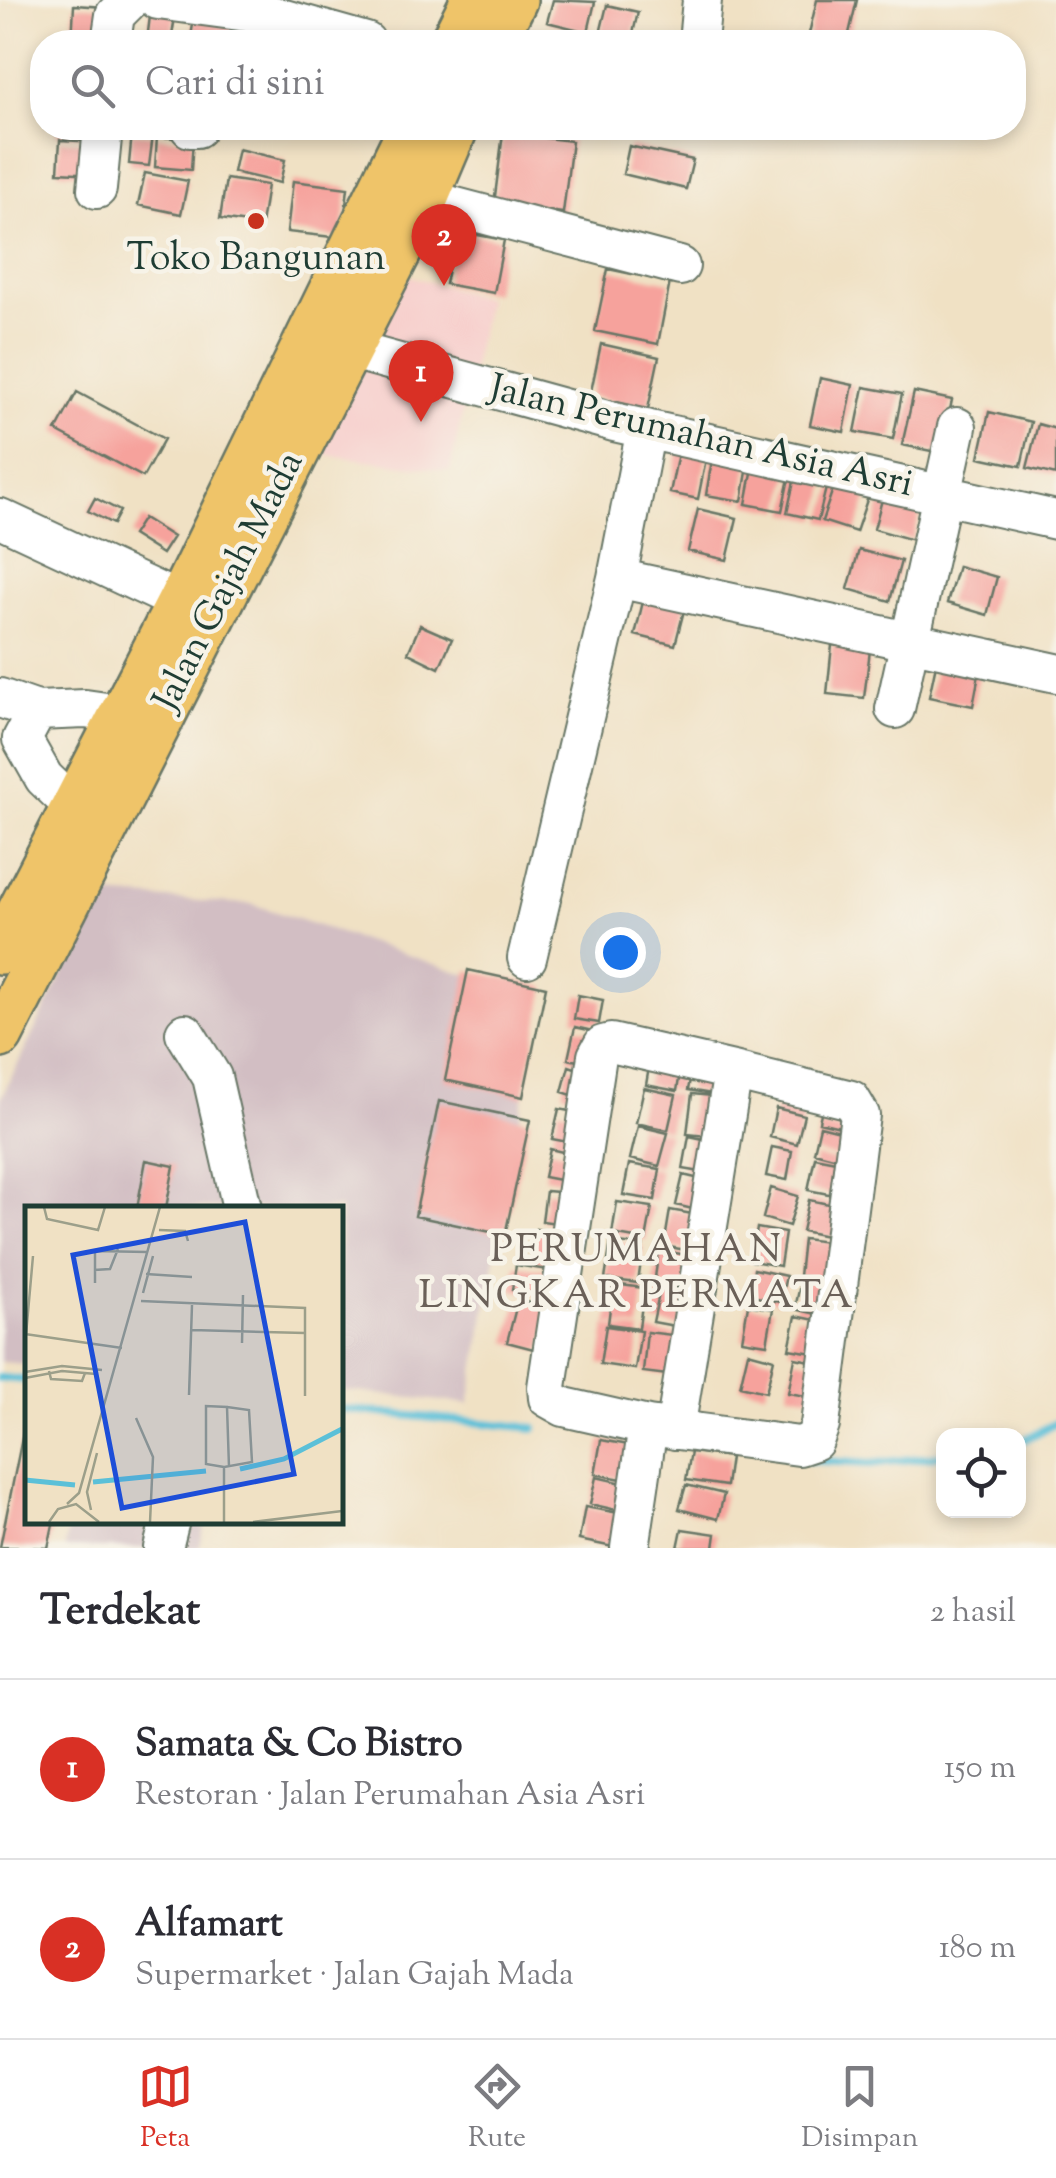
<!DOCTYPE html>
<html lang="id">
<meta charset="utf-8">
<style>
:root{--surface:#fff;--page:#f7f7f7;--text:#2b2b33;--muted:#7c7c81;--line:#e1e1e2;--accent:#d93025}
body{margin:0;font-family:"Sorts Mill Goudy",serif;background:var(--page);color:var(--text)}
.controls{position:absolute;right:30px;bottom:30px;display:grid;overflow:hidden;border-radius:20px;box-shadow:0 5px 15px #0003}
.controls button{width:90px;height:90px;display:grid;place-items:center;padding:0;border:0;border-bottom:2px solid var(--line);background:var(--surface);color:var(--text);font:50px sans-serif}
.you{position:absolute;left:620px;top:952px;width:35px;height:35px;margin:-25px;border:8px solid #fff;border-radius:50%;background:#1a73e8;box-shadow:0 0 0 15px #1a73e833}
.badge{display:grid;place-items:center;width:65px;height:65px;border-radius:50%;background:var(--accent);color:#fff;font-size:32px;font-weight:700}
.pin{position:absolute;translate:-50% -82px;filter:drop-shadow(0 2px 5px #0008)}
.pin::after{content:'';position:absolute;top:52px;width:35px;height:30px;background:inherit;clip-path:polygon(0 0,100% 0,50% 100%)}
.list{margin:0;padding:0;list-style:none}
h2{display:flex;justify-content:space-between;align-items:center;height:130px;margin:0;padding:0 40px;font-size:42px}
h2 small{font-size:32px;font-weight:400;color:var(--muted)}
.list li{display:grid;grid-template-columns:65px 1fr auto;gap:30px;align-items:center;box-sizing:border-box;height:180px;padding:0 40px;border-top:2px solid var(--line)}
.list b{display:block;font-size:38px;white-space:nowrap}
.list p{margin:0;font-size:32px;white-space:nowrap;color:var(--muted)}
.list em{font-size:32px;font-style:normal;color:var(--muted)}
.icon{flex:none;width:55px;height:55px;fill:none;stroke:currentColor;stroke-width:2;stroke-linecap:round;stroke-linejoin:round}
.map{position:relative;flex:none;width:1056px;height:1548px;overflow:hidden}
.search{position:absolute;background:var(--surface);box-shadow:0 5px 15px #0003;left:30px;right:30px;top:30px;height:110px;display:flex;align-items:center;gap:25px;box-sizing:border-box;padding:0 35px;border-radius:40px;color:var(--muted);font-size:38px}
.sheet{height:490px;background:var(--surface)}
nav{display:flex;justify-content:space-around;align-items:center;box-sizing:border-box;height:140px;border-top:2px solid var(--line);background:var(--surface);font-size:28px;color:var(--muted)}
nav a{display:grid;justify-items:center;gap:5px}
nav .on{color:var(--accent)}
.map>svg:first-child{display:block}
</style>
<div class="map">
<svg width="1056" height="1548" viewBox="0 0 1056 1548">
<rect width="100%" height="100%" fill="#f7f3e8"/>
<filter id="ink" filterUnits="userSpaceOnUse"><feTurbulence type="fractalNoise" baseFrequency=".01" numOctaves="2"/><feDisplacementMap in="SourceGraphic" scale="20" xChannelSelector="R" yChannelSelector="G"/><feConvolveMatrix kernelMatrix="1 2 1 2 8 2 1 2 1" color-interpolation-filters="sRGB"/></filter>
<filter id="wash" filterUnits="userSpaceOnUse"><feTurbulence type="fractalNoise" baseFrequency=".0048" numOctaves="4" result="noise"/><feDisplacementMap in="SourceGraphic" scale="40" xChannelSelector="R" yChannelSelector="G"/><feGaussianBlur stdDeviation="2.25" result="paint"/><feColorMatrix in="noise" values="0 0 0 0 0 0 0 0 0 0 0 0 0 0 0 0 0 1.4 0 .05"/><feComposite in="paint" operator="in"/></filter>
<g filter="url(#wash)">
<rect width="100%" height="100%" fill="#f0e1c4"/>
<path fill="#f7d0cd" d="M403,274L487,299L450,471L313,453Z"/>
<path fill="#d2bec3" d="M102,895L252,904L541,999L469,1404L340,1390V1208H28L27,1364L0,1362V1100Z
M70,1521H206L199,1548H64Z"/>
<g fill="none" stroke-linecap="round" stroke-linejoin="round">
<path stroke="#5bc0d8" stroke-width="8" d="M0,1378L28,1380
M340,1409L535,1428
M1018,1443L1056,1423
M809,1460L870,1464L944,1455"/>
</g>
<g id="blocks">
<path fill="#f6a29c" d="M553,0L595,2L588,32L547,22Z
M817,0H857L847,42H807Z
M74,5L105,7L103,42H72Z
M607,5L638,12L631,42H598Z
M151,8L176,11L171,42L147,40Z
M195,13L247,22L243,42H190Z
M538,31L584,39V42H536Z
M57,128H98V135H57Z
M132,133L153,135L149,166L129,164Z
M503,133L572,141L563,213L494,204Z
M157,137L193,139L191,170L155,167Z
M60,140L97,142L96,174L58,172Z
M629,146L693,160L686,189L623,174Z
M238,149L285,160L280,183L233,172Z
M145,173L188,181L181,214L138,205Z
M226,179L267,185L261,225L220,219Z
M293,181L348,188L342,238L287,232Z
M456,231L504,240L494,293L445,284Z
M608,269L670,282L658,344L595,331Z
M601,344L659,357L648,409L590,396Z
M820,378L853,385L844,432L810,425Z
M864,387L902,394L893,439L855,432Z
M77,392L164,439L143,477L56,431Z
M914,392L952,400L941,453L902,445Z
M989,412L1031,422L1021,466L979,457Z
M1038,424L1056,429V475L1027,468Z
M679,448L707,454L698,499L670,493Z
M713,454L749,460L742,501L706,495Z
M755,457L792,464L782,511L746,504Z
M797,468L829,476L818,520L787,513Z
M836,480L870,491L856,532L822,521Z
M886,485L925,496L913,540L874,529Z
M95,498L120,511L113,524L88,511Z
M698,509L737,518L727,560L688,551Z
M143,518L173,537L162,554L132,535Z
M859,550L901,561L890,601L848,589Z
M958,566L997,577L987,615L947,603Z
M646,589L687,599L675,645L635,635Z
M420,625L452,639L439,668L408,653Z
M832,645L870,650L864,698L827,694Z
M938,655L981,664L973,706L929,697Z
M468,970L546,987L523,1097L445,1080Z
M578,995L603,1000L599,1023L574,1019Z
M575,1027L597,1032L591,1064L568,1059Z
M651,1055L682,1061L677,1091L646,1085Z
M693,1064L723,1070L718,1095L688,1090Z
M569,1066L593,1074L585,1099L562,1092Z
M644,1088L676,1095L668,1130L636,1123Z
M692,1094L722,1097L717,1137L687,1134Z
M825,1095L847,1100L840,1127L819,1122Z
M439,1101L530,1120L505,1235L415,1216Z
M776,1108L804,1115L797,1144L770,1137Z
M559,1109L584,1114L578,1144L552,1139Z
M638,1126L668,1133L659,1166L630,1159Z
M820,1126L848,1133L841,1159L814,1152Z
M689,1136L713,1141L707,1173L683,1169Z
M772,1147L792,1151L787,1180L766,1176Z
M550,1149L575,1155L570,1182L544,1177Z
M815,1157L851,1164L844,1197L808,1190Z
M146,1160L174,1166L166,1208H137Z
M629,1164L660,1169L655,1200L623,1195Z
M683,1175L712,1182L705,1212L676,1205Z
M771,1188L798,1196L789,1226L763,1218Z
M546,1191L568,1193L565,1224L542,1221Z
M809,1200L843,1207L836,1238L802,1231Z
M617,1202L652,1207L646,1240L612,1234Z
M670,1210L698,1215L691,1251L664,1246Z
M757,1228L785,1233L780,1266L752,1261Z
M536,1229L566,1234L561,1265L531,1260Z
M803,1239L836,1243L832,1280L799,1276Z
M611,1242L643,1246L638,1283L605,1279Z
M659,1250L692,1256L686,1290L654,1284Z
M516,1265L554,1271L550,1296L512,1290Z
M754,1269L786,1276L780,1302L748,1295Z
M801,1280L832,1287L825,1316L795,1309Z
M613,1284L644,1288L639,1328L608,1324Z
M660,1289L686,1295L680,1327L653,1322Z
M518,1300L552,1309L541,1351L507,1342Z
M748,1305L773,1309L767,1344L742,1340Z
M796,1316L825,1322L819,1354L789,1349Z
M606,1326L641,1331L635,1369L600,1364Z
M647,1332L681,1336L676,1376L643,1372Z
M748,1352L774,1359L766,1392L740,1386Z
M795,1358L826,1364L819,1398L788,1393Z
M23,1433L28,1434V1520H54L48,1548L0,1547Z
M601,1440L634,1446L627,1480L595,1474Z
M691,1452L730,1457L726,1486L686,1480Z
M596,1477L627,1484L621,1511L590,1504Z
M686,1485L724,1494L718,1519L679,1509Z
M585,1507L619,1513L613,1547L579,1540Z
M682,1529L716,1534L714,1548H678Z"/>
</g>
</g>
<g filter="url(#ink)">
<use href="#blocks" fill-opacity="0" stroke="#687666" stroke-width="2.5"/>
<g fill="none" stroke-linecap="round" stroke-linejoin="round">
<defs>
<path id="minor" d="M158,0L270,15L366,42
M111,42L115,15L130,0
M698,42L702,0
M190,128H197
M97,189L103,128
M399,192L680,266
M348,349L614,422L1056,520
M0,518L180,602
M617,578L1056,673
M0,698L37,711
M895,709L957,427
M74,807L44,778L22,739L37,711L85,709L120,714
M527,958L617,578L646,429
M185,1033L212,1077L242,1208
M648,1426L564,1407L548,1398L547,1387L597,1056L603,1045L611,1043L733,1071L675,1430
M163,1548L170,1520
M630,1548L648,1426L799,1446L814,1441L820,1425L860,1115L851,1100L733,1071"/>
<path id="major" d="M453,42L474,0
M493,42L514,0
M0,951L180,602L411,128
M0,1035L425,199L455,128"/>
</defs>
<use href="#minor" stroke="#687666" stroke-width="42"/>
<use href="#major" stroke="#687666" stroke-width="50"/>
<use href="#minor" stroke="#fff" stroke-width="38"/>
<use href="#major" stroke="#efc469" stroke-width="45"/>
</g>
</g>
<circle fill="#c8321e" stroke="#f7f3e8" stroke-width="4" cx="256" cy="221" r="10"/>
<g text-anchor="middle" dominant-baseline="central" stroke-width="9" stroke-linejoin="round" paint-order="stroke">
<g font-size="38" fill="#1f3d34" stroke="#f7f3e8">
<text x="256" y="260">Toko Bangunan</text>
</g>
<g font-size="38" fill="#1f3d34" stroke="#f7f3e8">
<text transform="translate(701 438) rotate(13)">Jalan Perumahan Asia Asri</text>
<text transform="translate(230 582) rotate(-63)">Jalan Gajah Mada</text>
</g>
<g font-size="40" letter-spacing="2.5" fill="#6a6058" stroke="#f7f3e8">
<text x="637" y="1251">PERUMAHAN<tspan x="637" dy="46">LINGKAR PERMATA</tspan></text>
</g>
</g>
<g transform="translate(25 1206)">
<rect width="318" height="318" fill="#f0e1c4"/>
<path fill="none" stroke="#5bc0d8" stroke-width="5" d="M215,263L259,253L317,223M0,274L50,279M68,276L181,265"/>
<path fill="none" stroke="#9c9f8a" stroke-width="2.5" d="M19,1L22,13L73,24L80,1M134,24L160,25L163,35M69,64L85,63L93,43M121,68L167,71M70,77V45L122,46M118,87L128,50M116,95L280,102V190M167,124L280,127M0,128L97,142M1,129L8,50M217,137L218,89M24,165L26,173L57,175L60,167M0,166L37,160L77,164M0,172L37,165L71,168M164,189L167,99M111,212L128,251L125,316M199,261L181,258V200L202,201L204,261M42,298L54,287L135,1M66,304L62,286L72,247M24,316L33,303L51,298L74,316M199,316V261L227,256L224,204L202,201M228,316L317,305"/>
<path fill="#1d4ed8" fill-opacity="0.15" stroke="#1d4ed8" stroke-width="5" d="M220,16L269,268L97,302L48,49Z"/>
<rect width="318" height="318" fill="none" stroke="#1f3d34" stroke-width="5"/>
</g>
</svg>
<div class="controls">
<button><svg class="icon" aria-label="locate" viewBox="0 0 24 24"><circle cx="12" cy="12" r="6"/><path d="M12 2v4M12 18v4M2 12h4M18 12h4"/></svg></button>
</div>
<div class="you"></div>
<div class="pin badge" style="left:421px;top:422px">1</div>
<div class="pin badge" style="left:444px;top:286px">2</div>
<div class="search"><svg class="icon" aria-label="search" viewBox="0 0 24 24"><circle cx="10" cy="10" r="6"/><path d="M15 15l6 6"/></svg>Cari di sini</div>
</div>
<section class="sheet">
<h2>Terdekat<small>2 hasil</small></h2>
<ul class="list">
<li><span class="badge">1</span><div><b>Samata &amp; Co Bistro</b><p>Restoran · Jalan Perumahan Asia Asri</p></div><em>150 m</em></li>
<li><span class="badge">2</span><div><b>Alfamart</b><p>Supermarket · Jalan Gajah Mada</p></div><em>180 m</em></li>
</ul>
</section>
<nav>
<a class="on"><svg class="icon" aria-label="map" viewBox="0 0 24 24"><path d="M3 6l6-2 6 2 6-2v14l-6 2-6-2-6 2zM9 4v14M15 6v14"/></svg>Peta</a>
<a><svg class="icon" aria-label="directions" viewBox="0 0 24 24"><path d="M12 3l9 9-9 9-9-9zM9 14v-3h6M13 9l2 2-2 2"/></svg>Rute</a>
<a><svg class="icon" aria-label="saved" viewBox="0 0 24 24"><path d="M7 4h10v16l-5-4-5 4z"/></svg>Disimpan</a>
</nav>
